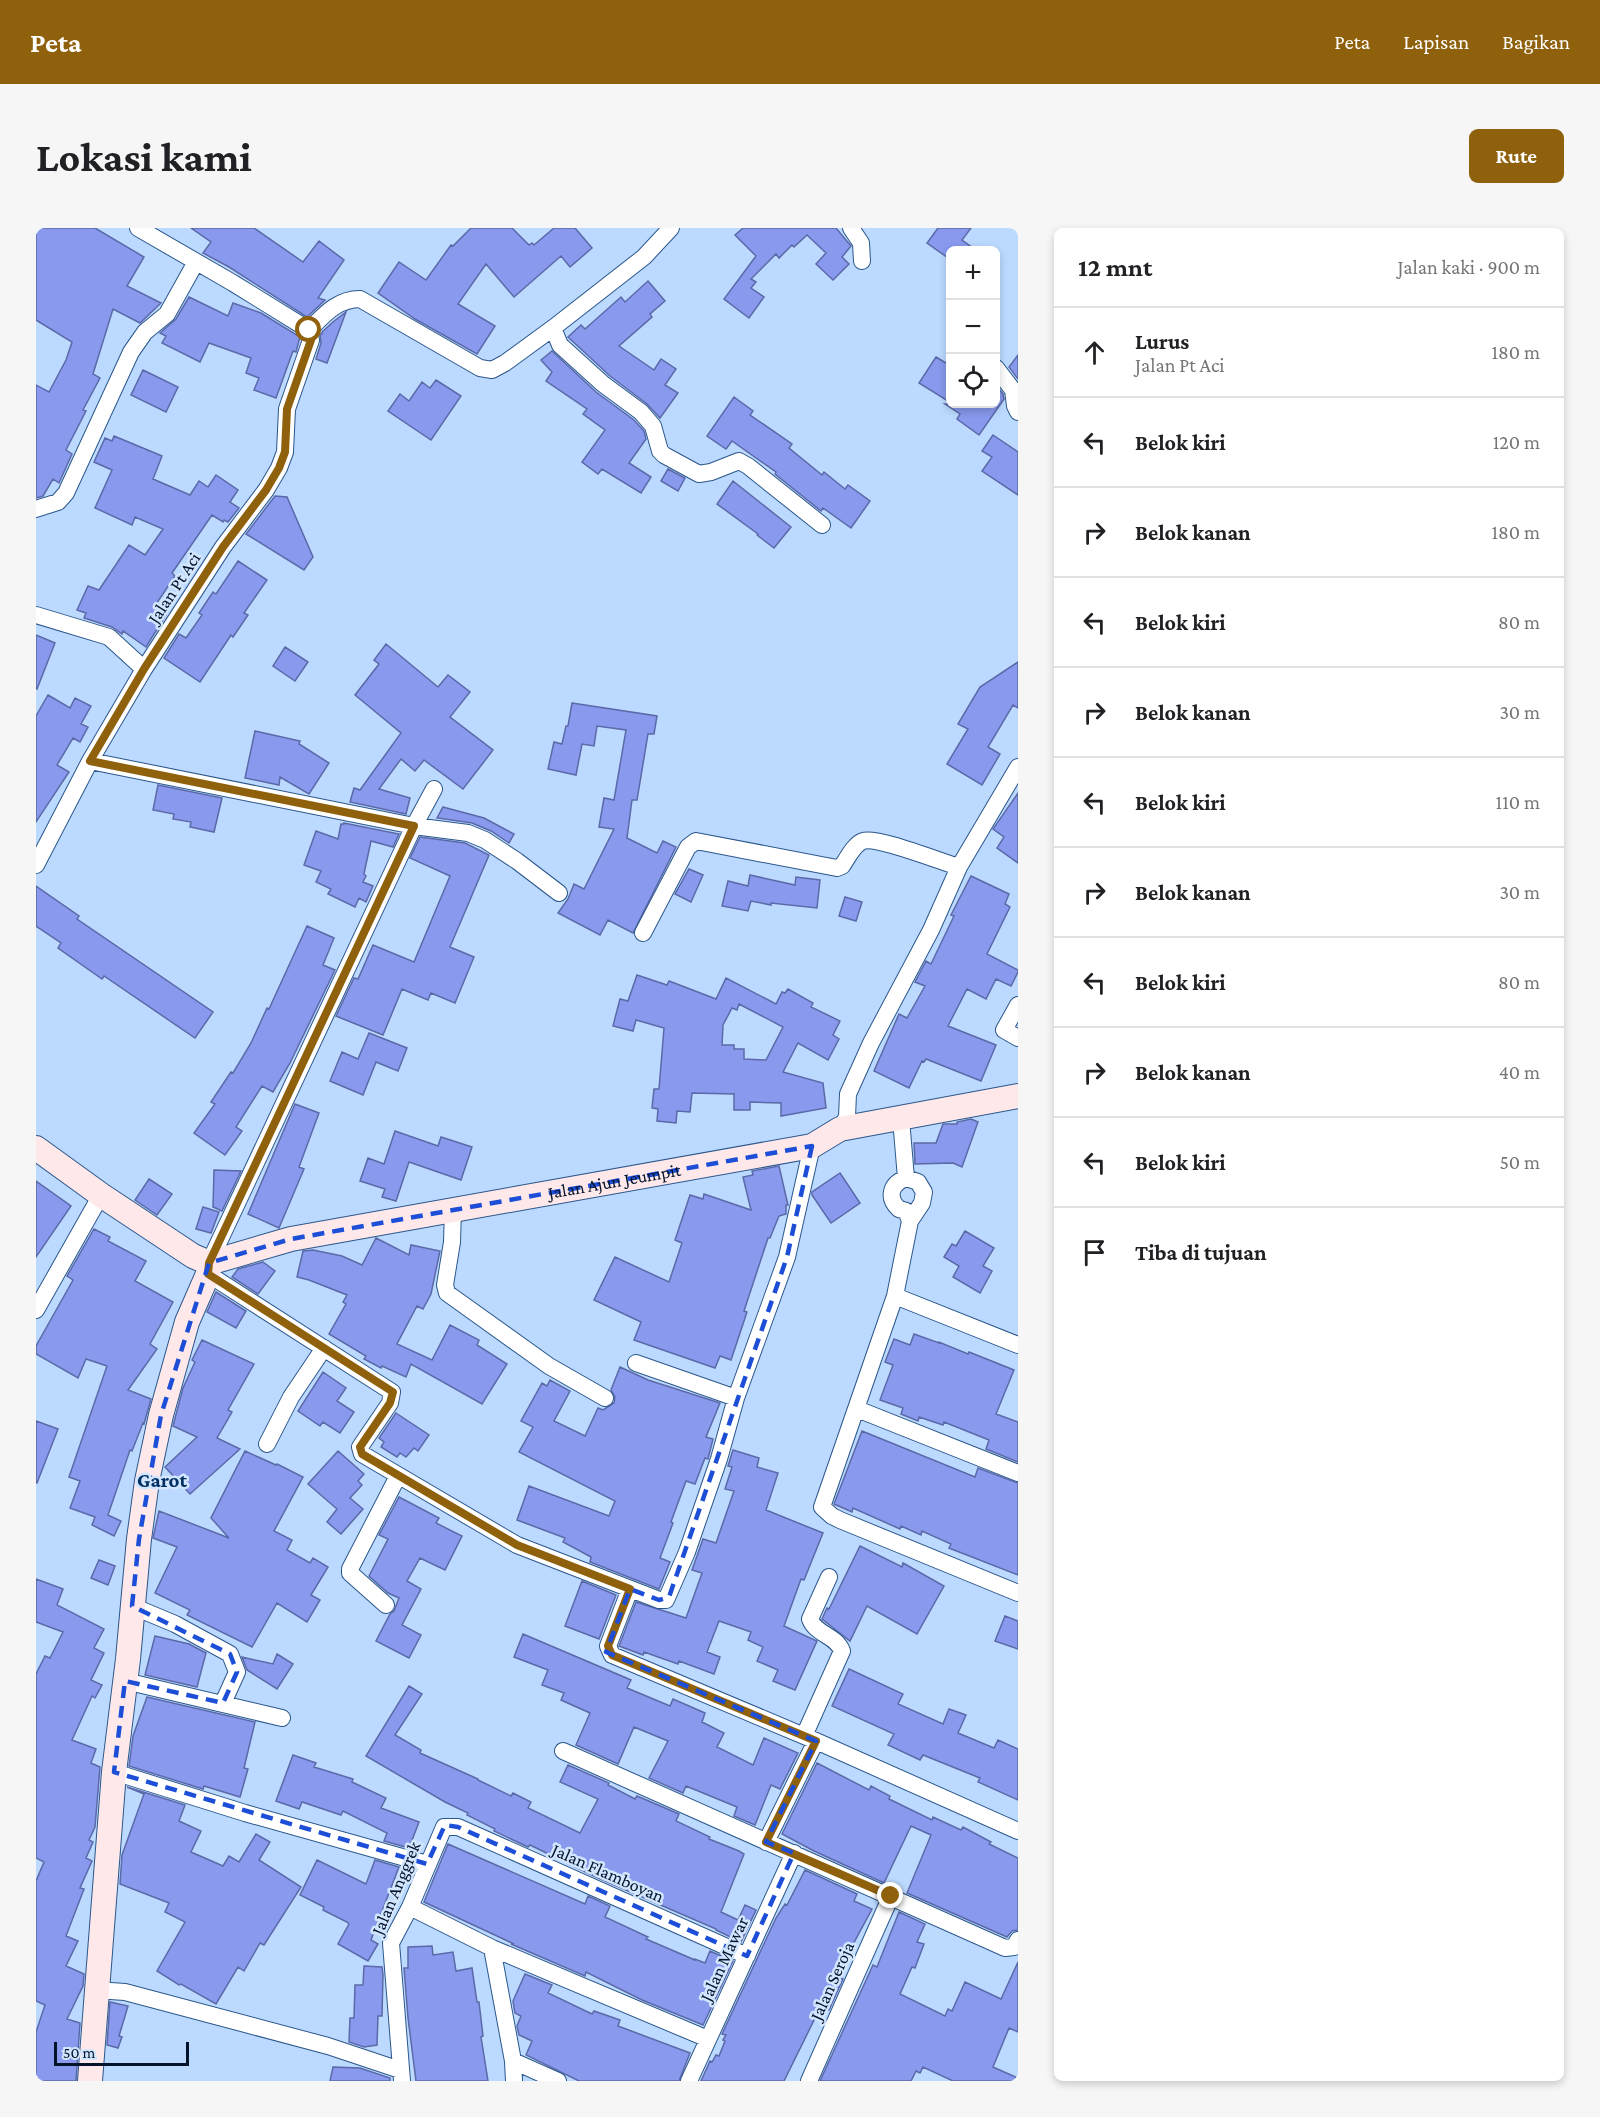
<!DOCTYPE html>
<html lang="id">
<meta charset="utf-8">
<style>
:root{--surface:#fff;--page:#f6f6f6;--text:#202124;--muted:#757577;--line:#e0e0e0;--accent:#90610d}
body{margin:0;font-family:"Crimson Pro",serif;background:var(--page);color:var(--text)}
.controls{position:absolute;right:18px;top:18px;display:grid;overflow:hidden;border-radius:9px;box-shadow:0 3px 9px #0003}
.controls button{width:54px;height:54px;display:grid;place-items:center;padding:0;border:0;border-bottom:2px solid var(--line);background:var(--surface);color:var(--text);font:30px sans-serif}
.scale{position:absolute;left:18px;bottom:15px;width:135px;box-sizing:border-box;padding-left:6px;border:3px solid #03142a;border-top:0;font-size:16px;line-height:21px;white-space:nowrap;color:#03142a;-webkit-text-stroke:4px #d2e6ff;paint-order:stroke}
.stop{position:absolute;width:18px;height:18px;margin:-14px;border:4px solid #90610d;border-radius:50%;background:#fff}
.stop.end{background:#90610d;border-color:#fff;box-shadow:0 2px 6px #0008}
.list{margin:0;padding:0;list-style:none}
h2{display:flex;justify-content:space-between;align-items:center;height:78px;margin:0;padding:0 24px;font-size:26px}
h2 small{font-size:20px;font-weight:400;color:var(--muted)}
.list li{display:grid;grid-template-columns:39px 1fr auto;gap:18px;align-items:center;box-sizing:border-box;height:90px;padding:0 24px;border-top:2px solid var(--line)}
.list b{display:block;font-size:22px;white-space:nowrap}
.list p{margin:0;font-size:20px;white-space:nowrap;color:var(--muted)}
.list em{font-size:20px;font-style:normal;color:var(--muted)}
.icon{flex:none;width:33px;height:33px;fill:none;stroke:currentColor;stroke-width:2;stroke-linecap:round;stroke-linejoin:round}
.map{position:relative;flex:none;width:982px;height:1853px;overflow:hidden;border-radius:9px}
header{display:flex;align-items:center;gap:36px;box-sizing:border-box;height:84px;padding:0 30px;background:var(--accent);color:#fff}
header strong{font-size:28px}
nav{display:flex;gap:33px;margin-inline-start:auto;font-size:21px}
.intro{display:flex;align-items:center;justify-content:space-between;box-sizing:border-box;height:144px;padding:0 36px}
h1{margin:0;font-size:42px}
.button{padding:15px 27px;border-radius:9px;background:var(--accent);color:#fff;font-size:21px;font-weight:700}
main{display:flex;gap:36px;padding:0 36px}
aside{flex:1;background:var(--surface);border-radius:9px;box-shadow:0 3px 9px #0003}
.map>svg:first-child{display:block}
</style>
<header>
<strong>Peta</strong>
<nav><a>Peta</a><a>Lapisan</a><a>Bagikan</a></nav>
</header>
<div class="intro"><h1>Lokasi kami</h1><a class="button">Rute</a></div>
<main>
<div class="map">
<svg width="982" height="1853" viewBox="0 0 982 1853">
<rect width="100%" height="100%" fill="#bcdaff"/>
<path fill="#89e" stroke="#5c69a8" stroke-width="1.5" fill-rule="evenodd" d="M0,0H59L108,29L91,58L125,75L104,95L77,81L57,146L64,150L47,182L50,183L30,222L36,226L23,255L17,251L7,268L0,270V157L13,164L30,132L36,114L0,92Z
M155,0H218L267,34L283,13L308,32L282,70L289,72L271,89L193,39L167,25L175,14Z
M435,0H476L493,17L496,15L498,17L518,0H539L556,20L534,39L525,28L478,69L450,36L422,76L459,98L441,126L379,91L342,65L363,34L390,52L415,17L417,18Z
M707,0H800L815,18L806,29L813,36L797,52L780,36L790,25L771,7L758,19L756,17L743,30L740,26L715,51L720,54L715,60L728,69L713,90L688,71L720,28L699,7Z
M902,0H935L926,12L940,22H915V32L891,15Z
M612,53L629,73L614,86L616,89L583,118L618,142L625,131L640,141L629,157L642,165L624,190L611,176L574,148L532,109L545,97L549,101L585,69L589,74Z
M153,69L192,88L197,75L225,85L264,109L260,124L257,123L240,170L218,162L223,150L210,145L215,130L173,115L164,134L126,115L130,108L124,105L140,91Z
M310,84L291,135L280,131L285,115L284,106H286V104L297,94Z
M516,123L560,164L598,192L608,203L610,211L593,235L615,249L605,265L566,241L562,246L546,234L569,202L547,186L551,181L510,153L516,144L505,132Z
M982,127V151L973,139Z
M900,129L915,138V175L883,155Z
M107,142L142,159L130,184L95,167Z
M400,152L425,168L395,212L352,183L364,166L373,173L386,154L394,160Z
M960,157L967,166L968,171L943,207L921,191L924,186L909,176H960Z
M698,169L717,183L714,187L756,216L753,220L786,247L788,244L809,261L812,257L834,273L815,300L787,280L785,283L739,246L740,244L696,213L690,221L671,208Z
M957,207L982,224V267L946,243L956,229L946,223Z
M78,208L126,228L117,251L154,267L163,253L172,259L180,247L202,262L194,274L203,280L192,294L188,292L187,294L176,287L136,345L139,348L118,379L130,387L110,419L87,403L86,406L76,399L48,390L50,385L41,382L52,358L63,362L93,317L109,327L127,301L99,289L96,297L59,280L76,242L58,234L69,210L76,213Z
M632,241L649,250L642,263L625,253Z
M697,253L755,299L738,320L721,307L722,306L681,276Z
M239,268L251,269L277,329L268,342L210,306Z
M202,333L231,352L208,385L212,387L197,409L195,407L164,454L128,430L143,406L150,410L166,387L163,385L177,364L180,366Z
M0,407L19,415L1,461H0Z
M350,416L402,459L412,447L434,464L414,489L457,522L427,561L388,532L379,543L365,531L343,561L374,570L370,586L314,574L318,560L324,562L365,505L319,467L343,436L338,432Z
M249,419L272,434L259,453L237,438Z
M982,434V480L977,477L952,519L964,526L946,557L911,536L932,501L922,496L944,459Z
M12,467L34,480L39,470L55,478L45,496L52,499L44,514L37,510L21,537L33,544L0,594V488Z
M536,475L621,488L618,506H612L601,572H596L591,610L621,625L627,613L640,619L597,705L572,692L564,707L522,685L532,671L538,656L548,661L578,601L563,599L568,570L578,572L590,502L561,498L558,518L546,516L540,547L512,541L518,514L526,516L530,498H532Z
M219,503L264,513L263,516L293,535L273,566L244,549L243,557L209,550Z
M122,557L186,570L178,604L154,599L155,594L137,591L138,586L117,582Z
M982,565V635L961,620L968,609L957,601Z
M407,579L448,590L478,606L473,615L455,603L436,595L401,590Z
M308,595L363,606L357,619L335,613L329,641L328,646L330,648L327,654L337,658L330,674L323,670L319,679L292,666L295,661L280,654L285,643L268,637L280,603L302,611L305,596H308Z
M384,609L429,615L453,627L414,719L438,729L419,775L395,765L392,772L366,761L347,807L300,788L318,750L322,751L337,717L378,734L414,648L374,630Z
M653,641L667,647L655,674L639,666Z
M714,647L759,657L760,649L784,652L781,680L735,675V677L715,673L712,683L686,678L692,653L712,658Z
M935,648L973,666L969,676L974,679L951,726L982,742V744L975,758L960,751L950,771L931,761L912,798L960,817L945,853L890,831L888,834L886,833L873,860L838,843L863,786L871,790L889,758L879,754L890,733L895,736L918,688L915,687Z
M0,658L43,688L41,691L177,784L159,810L68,748L66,751L22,720L25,715L0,698Z
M809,669L826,674L820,693L803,688Z
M271,698L298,710L287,737L299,742L254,835L237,864L226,858L200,899L206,903L189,927L158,905L179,876L175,874L195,844L197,845L215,815L231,780L233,781Z
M601,747L631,757L633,753L680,771L690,750L740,776L746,764L749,765L752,761L777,775L775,779L804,793L797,807L803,811L792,832L762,815L747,844L787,855L790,880L745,888V875L714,874V882H698V866L656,865L654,884L641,883L640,895L621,893L622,881L616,880L618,861H623L628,800L600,792L597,803L577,798L584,771L592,773ZM703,776L747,799L730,832L708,831V821H698V817H686L687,797L696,780L701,782Z
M333,805L371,820L362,843L340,834L327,867L294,853L306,824L322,831Z
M259,876L283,885L263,939L268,941L243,1000L212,986Z
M935,891L942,894L926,939L917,935L879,936L878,915H900L907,896H921V894Z
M359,903L402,918L405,909L436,919L425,952L373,934L360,973L346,969L349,961L324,953L332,930L348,936Z
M743,938L752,977H750V986L743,988L734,1010H732L708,1083L711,1084L695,1132L684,1128L679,1140L598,1112L605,1094L558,1072L579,1029L633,1054L646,1015L639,1012L654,967L667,971L668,966L715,982L707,949L717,947L716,943Z
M178,942L205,943L186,983L177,979Z
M804,945L824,975L795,995L776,967V964Z
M113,951L136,966L121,987L99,972Z
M0,953L35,978L0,1029Z
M167,979L183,984L175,1005L160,1001Z
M58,1001L74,1009L72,1013L110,1033L99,1053L137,1074L114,1116L121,1121L92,1162L115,1171L108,1196L107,1195L96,1223L94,1222L72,1287L85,1293L78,1308L56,1297L59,1289L34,1280L44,1253L33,1249L71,1138L50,1131L42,1150L0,1126V1118L37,1052L31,1048Z
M929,1003L958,1020L947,1038L956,1043L944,1065L917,1049L923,1038L908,1029L916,1016L920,1018Z
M340,1010L373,1027L375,1017L404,1023L395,1066L387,1081L381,1078L361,1116L396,1132L414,1097L443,1112L441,1117L471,1136L446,1176L375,1136L370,1149L346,1138L345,1140L328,1131L330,1128L293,1106L310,1076L307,1074L311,1067L273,1052L261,1049L267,1023L277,1022L306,1028L326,1037Z
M227,1034L239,1043L222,1066L196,1049L202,1041Z
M180,1064L210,1083L200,1100L171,1084Z
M878,1106L903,1115V1114L932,1126L933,1124L978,1142L960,1186L982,1194V1234L950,1221L953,1212L908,1194L907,1197L883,1189L882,1193L865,1186L867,1180L844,1172L857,1137L849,1134L858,1111L874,1117Z
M166,1112L218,1136L192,1182L196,1184L181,1210L204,1221L154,1266L129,1239L161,1209L137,1198L147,1160L159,1134L156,1132Z
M584,1139L612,1152L684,1175L670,1209L677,1211L672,1231L669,1230L659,1256L650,1253L635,1294L637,1295L624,1330L634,1334L623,1361L554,1334L555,1329L527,1314L529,1310L481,1292L493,1258L573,1288L579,1273L483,1224L497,1199L485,1193L506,1155L511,1158L514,1152L534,1163L518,1193L549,1208L562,1180L567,1182L578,1175L579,1169L575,1162Z
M287,1144L310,1160L301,1173L318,1184L304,1205L287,1194L284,1198L262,1183Z
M360,1185L393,1207L382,1223L378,1220L370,1229L364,1225L361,1229L345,1219L348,1214L343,1210Z
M0,1193L22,1201L1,1255H0Z
M826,1203L939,1249L942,1240L982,1255V1347L913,1320L915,1316L886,1303L885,1307L865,1298L864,1301L817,1280L816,1284L798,1276Z
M697,1222L723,1230L721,1239L742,1245L730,1282L787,1305L768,1352L765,1351L748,1398L781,1413L759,1462L737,1453L742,1442L721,1433L727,1419L712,1412L715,1404L683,1393L671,1424L684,1429L678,1446L643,1433L642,1436L608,1424L607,1427L583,1418L600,1374L650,1390L666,1345L656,1342L667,1311L680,1315L698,1263L689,1261L696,1239L692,1238Z
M209,1223L240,1237L241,1236L267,1249L238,1303L256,1312L251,1322L274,1335L277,1330L292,1339L275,1367L284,1372L271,1394L241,1375L216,1419L151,1387L154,1382L119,1365L141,1319L117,1310L123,1283L193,1310L175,1290Z
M302,1223L328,1246L322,1253L326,1257L314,1270L327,1281L305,1306L291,1294L301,1281L272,1256Z
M363,1269L403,1290L400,1295L426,1308L409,1342L384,1330L371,1353L385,1361L366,1397L385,1407L373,1430L340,1413L354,1386L358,1383L363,1370L352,1365L333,1348L352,1311L343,1307Z
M824,1318L866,1339L867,1335L908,1358L881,1406L831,1378L814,1413L786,1391L791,1380L793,1381Z
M63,1332L79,1338L72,1357L55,1350Z
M0,1351L27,1361L21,1377L68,1401L58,1420L68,1425L55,1452L66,1457L59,1470L56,1468L36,1512L60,1521L55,1535L64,1539L59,1599L53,1612L57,1614L50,1630L56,1633L44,1660L48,1661L30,1708L42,1713L30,1738L48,1746L47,1758L31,1791L44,1795L40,1853H0V1804L9,1777L0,1773V1653L8,1634L0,1630V1446L9,1428L14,1430L27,1404L0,1394Z
M546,1353L580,1367L563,1411L529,1398Z
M969,1388L982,1393V1421L959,1413Z
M487,1406L595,1452L591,1460L634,1478L637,1471L669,1485L666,1494L688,1505L681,1519L717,1537L728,1510L762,1525L744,1561L735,1557L719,1597L698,1588L701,1579L650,1558L647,1565L613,1550L632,1513L598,1499L582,1536L540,1517L554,1485L525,1472L528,1465L506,1457L512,1442L478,1429Z
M119,1408L153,1416L170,1425L161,1459L109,1447Z
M241,1426L257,1436L241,1461L211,1442L206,1429L237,1436Z
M813,1441L867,1466L862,1476L907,1496L913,1481L930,1487L922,1505L958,1520L962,1512L982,1521V1572L942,1554L944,1550L887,1527L884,1532L852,1517L858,1506L796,1478Z
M373,1458L386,1466L359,1507L385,1522L384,1525L442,1551V1552L475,1568L477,1565L495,1574L492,1580L544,1605L562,1571L524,1554L532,1537L573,1555L572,1557L599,1571L601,1568L643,1586L640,1593L674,1609L673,1611L703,1623L708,1626L685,1684L702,1692L709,1677L720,1682L705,1714L680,1702V1701L560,1649L494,1617L492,1619L458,1603L459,1601L431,1587L432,1585L409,1574L330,1528Z
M111,1469L219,1494L208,1540L212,1541L204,1569L168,1558L167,1561L93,1538L97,1508Z
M257,1527L280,1535L278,1539L317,1551L316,1554L350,1570L345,1580L383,1594L373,1620L348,1613L351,1605L307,1583L305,1587L266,1574L263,1581L240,1573Z
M781,1535L833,1562L835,1558L854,1568L853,1571L896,1592L897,1589L925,1602L927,1599L955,1614L953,1616L982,1630V1702L976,1703L971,1709L871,1665L895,1607L875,1598L848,1655L778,1623L746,1606Z
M91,1559L149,1577L143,1593L165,1603L155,1624L187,1638L193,1628L203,1634L220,1606L234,1614L223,1632L265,1659L228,1717L224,1715L208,1743L202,1739L180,1776L145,1756L143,1757L121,1743L149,1694L129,1684L133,1675L84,1656L86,1627L108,1566Z
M412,1616L549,1676L552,1668L574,1678L569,1689L612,1709L610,1711L659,1732V1731L669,1735L674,1723L697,1733L667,1797L606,1772L550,1744L549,1748L475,1716H478L388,1674Z
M281,1632L330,1656L339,1632L363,1639L335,1712L342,1716L332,1733L302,1716L313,1696L311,1694L287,1682L288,1679L264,1667Z
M769,1642L821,1666L818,1673L836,1681L800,1748L807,1751L793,1782L785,1778L748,1853H665L674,1833L676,1834L680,1827L683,1828L689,1813L687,1812L690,1807L686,1806L740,1690L749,1676L751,1677Z
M863,1684L889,1696L881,1714L888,1716L879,1740L876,1739L864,1766L909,1788L912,1781L916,1783L929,1754L965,1771L982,1734V1804L973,1800L957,1839L982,1850V1853H917L887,1839L884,1845L880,1843L875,1853H784L837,1737L841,1739Z
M396,1718L397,1727L417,1724L420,1743L436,1740L441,1774H443L447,1808L445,1809L452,1853H380L372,1790L368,1740H372V1719Z
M328,1738L346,1739L347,1747L346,1788H342L341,1817L328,1819L313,1814L314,1790H318L319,1757H327Z
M489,1746L516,1757L512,1765L556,1786L558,1783L584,1792L582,1798L654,1825L643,1853H543L490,1827L496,1813L483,1807L481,1798L485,1788L479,1785L477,1773Z
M74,1774L92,1778L83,1808L86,1809L82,1820L71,1817Z
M297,1839L324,1840L354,1850V1853H294Z"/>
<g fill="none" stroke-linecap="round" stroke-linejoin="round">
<defs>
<path id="street" d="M815,0L825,15L826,33
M517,100L524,117L567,156L605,184L617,198L624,223L628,227L663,246L675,244L703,233L712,238L786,297
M273,102C288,87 301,71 324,71L444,140L456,142L469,135L517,100L608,29L635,0
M960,140L977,162L979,178L982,184
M0,281L22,274L30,265L95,124L109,104L131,86L160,34
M0,387L73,409L108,441
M54,533L378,598L432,605L449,612L481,633L523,665
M0,637L54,533L108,441L187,319L230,262L243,240L249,224L251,181L275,112L273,102L197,55L102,0
M607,705L652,619L660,613L801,640L806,638C811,631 818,616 827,613C841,608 905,634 923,639
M982,777L968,802L982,810
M865,891L870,950
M804,901L811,889L812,866L835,815L895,702L923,639L982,539
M870,950L882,954L888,964L886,975L874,993L870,983L863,981C851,970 854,956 870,950Z
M417,982L416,1014L409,1057L411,1065L513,1138L569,1170
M874,993L859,1068L786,1279L796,1288L804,1292L982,1365
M173,1035L378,598L398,561
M172,1046L356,1164L354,1175L324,1219L326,1226L481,1317L623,1372H630L651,1324L683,1231L700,1170L751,1029L776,918
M859,1068L982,1117
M0,1082L65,967
M600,1135L700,1170
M821,1181L982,1245
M231,1216L255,1169L288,1120
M594,1361L572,1418L576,1427L780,1513L982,1603
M350,1377L314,1345V1341L362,1248
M96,1378L139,1396L194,1426L201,1444L187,1475
M89,1453L246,1490
M768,1508L806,1423C800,1407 780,1407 774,1391L793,1349
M527,1523L969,1720L978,1719L982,1712
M78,1544L209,1585L391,1636
M730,1614L780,1513
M374,1679L456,1720L672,1811
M456,1720L477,1833L478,1853
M60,1762L89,1764L292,1818L364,1842
M477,1833L522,1853
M366,1853L355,1715L374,1679L408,1599H422L711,1728
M653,1853L758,1625
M773,1853L855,1668"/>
<g id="secondary">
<path d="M0,920L65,967L157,1028L173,1035"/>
<path id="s1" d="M173,1035L255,1011L776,918L804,901L982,868"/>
<path d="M54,1853L78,1544L92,1431L103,1311L111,1253L125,1187L151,1094L172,1046L173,1035"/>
</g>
</defs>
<use href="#street" stroke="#2a578c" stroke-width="18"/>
<use href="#secondary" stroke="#2a578c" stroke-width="26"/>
<use href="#street" stroke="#fff" stroke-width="16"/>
<use href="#secondary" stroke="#ffe8e9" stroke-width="24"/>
</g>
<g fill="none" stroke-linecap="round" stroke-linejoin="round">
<path stroke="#90610d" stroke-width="8" d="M273,102L275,112L251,181L249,224L243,240L230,262L187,319L108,441L54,533L378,598L173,1035L172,1046L357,1164L354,1175L324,1219L326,1226L481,1317L594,1361L572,1418L576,1427L780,1513L730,1614L855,1668"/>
</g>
<path fill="none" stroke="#1d4ed8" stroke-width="4.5" stroke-dasharray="12 8" stroke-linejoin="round" d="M776,918L751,1029L633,1369L623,1372L594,1361L570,1424L780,1513L730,1614L758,1625L711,1728L422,1599L409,1597L391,1636L78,1544L89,1453L187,1475L201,1444L194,1426L96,1378L103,1311L125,1187L173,1035L255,1011Z"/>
<g text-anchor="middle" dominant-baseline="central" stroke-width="5" stroke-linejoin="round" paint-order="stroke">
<g font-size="18" fill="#03142a" stroke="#d2e6ff">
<text transform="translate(138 360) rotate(-57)">Jalan Pt Aci</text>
<text stroke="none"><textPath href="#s1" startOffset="414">Jalan Ajun Jeumpit</textPath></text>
<text transform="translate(572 1645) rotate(24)">Jalan Flamboyan</text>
<text transform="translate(360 1660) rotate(-67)">Jalan Anggrek</text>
<text transform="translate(688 1731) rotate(-65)">Jalan Mawar</text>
<text transform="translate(796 1753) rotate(-66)">Jalan Seroja</text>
</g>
<g font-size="21" font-weight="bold" fill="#003062" stroke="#d2e6ff">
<text x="126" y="1252">Garot</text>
</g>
</g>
</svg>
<div class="controls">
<button>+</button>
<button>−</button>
<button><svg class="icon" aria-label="locate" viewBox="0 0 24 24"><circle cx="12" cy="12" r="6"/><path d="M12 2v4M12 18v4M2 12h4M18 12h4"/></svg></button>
</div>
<div class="scale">50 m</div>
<div class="stop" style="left:273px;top:102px"></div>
<div class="stop end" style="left:855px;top:1668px"></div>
</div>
<aside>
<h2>12 mnt<small>Jalan kaki · 900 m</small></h2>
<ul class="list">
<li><svg class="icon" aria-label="ahead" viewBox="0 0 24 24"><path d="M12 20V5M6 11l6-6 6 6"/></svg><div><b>Lurus</b><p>Jalan Pt Aci</p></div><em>180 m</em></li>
<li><svg class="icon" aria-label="left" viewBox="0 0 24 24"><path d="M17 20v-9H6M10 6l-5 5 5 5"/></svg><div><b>Belok kiri</b></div><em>120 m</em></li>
<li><svg class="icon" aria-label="right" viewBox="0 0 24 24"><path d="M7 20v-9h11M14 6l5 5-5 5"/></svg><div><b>Belok kanan</b></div><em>180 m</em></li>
<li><svg class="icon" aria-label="left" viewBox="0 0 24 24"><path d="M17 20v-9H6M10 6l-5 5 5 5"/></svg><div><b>Belok kiri</b></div><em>80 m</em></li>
<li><svg class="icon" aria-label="right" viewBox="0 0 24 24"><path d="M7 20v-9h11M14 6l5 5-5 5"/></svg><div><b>Belok kanan</b></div><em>30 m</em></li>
<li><svg class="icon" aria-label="left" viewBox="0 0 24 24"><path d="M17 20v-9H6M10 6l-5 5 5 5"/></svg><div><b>Belok kiri</b></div><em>110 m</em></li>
<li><svg class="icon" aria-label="right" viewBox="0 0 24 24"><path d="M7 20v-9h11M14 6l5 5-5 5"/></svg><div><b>Belok kanan</b></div><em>30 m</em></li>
<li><svg class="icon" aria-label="left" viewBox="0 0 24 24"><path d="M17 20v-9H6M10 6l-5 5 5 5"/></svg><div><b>Belok kiri</b></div><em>80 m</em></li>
<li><svg class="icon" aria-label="right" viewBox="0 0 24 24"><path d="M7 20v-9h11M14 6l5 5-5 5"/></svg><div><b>Belok kanan</b></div><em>40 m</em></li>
<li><svg class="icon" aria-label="left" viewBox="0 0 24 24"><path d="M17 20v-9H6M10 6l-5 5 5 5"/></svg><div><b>Belok kiri</b></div><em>50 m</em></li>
<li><svg class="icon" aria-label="arrive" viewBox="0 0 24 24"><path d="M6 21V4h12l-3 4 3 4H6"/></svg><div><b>Tiba di tujuan</b></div></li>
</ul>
</aside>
</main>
